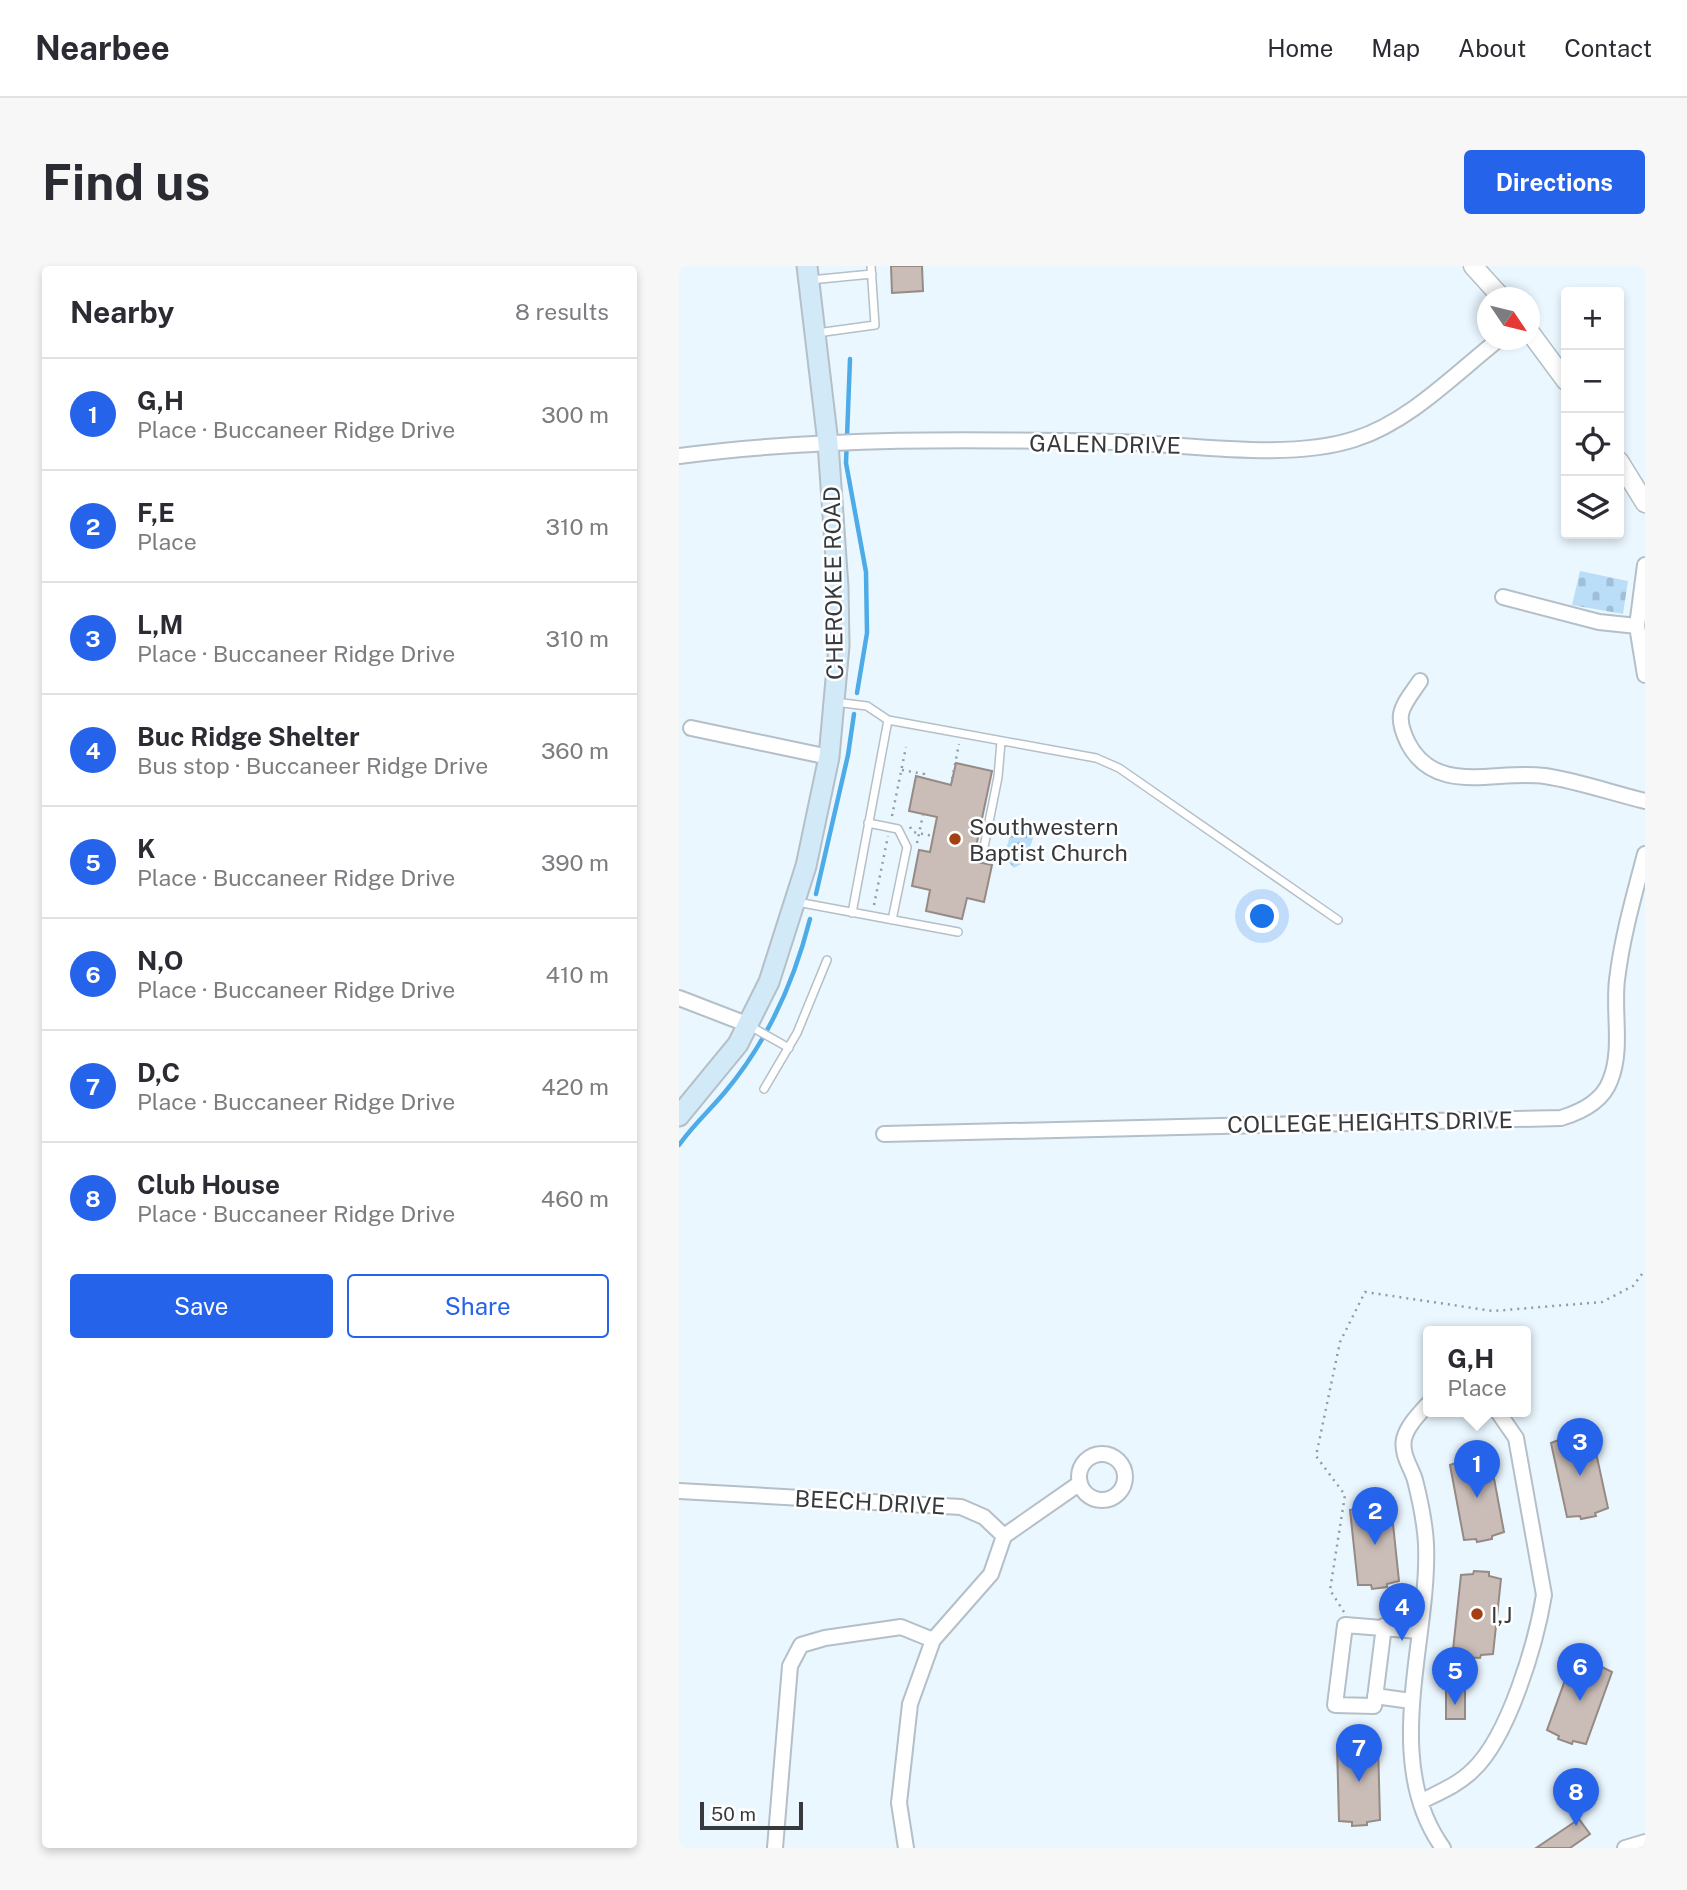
<!DOCTYPE html>
<meta charset="utf-8">
<style>
:root{--surface:#fff;--page:#f7f7f7;--text:#2b2b33;--muted:#7c7c81;--line:#e1e1e2;--accent:#2563eb}
body{margin:0;font-family:"Public Sans",sans-serif;background:var(--page);color:var(--text)}
.controls{position:absolute;right:21px;top:21px;display:grid;overflow:hidden;border-radius:7px;box-shadow:0 4px 10px #0003}
.controls button{width:63px;height:63px;display:grid;place-items:center;padding:0;border:0;border-bottom:2px solid var(--line);background:var(--surface);color:var(--text);font:35px sans-serif}
.compass{position:absolute;left:798px;top:21px;width:63px;height:63px;border-radius:50%;background:var(--surface);box-shadow:0 4px 10px #0003;rotate:125deg}
.scale{position:absolute;left:21px;bottom:18px;width:103px;box-sizing:border-box;padding-left:7px;border:4px solid #363a3d;border-top:0;font-size:19px;line-height:24px;white-space:nowrap;color:#363a3d;-webkit-text-stroke:5px #fff;paint-order:stroke}
.you{position:absolute;left:584px;top:651px;width:24px;height:24px;margin:-18px;border:5px solid #fff;border-radius:50%;background:#1a73e8;box-shadow:0 0 0 10px #1a73e833}
.badge{display:grid;place-items:center;width:46px;height:46px;border-radius:50%;background:var(--accent);color:#fff;font-size:23px;font-weight:700}
.pin{position:absolute;translate:-50% -58px;filter:drop-shadow(0 2px 4px #0008)}
.pin::after{content:'';position:absolute;top:37px;width:24px;height:21px;background:inherit;clip-path:polygon(0 0,100% 0,50% 100%)}
.popup{position:absolute;left:744px;top:1060px;width:108px;height:91px;box-sizing:border-box;display:grid;place-content:center;border-radius:7px;background:var(--surface);filter:drop-shadow(0 2px 5px #0005);font-size:23px;white-space:nowrap;color:var(--muted)}
.popup b{font-size:26px;color:var(--text)}
.popup::after{content:'';position:absolute;left:50%;top:100%;margin-left:-14px;border:14px solid transparent;border-top-color:var(--surface)}
.list{margin:0;padding:0;list-style:none}
h2{display:flex;justify-content:space-between;align-items:center;height:91px;margin:0;padding:0 28px;font-size:30px}
h2 small{font-size:23px;font-weight:400;color:var(--muted)}
.list li{display:grid;grid-template-columns:46px 1fr auto;gap:21px;align-items:center;box-sizing:border-box;height:112px;padding:0 28px;border-top:2px solid var(--line)}
.list b{display:block;font-size:26px;white-space:nowrap}
.list p{margin:0;font-size:23px;white-space:nowrap;color:var(--muted)}
.list em{font-size:23px;font-style:normal;color:var(--muted)}
.actions{display:flex;gap:14px;padding:21px 28px}
.actions a{flex:1;padding:16px 0;border:2px solid var(--accent);border-radius:7px;text-align:center;font-size:24px;color:var(--accent)}
.actions .main{background:var(--accent);color:#fff}
.icon{flex:none;width:38px;height:38px;fill:none;stroke:currentColor;stroke-width:2;stroke-linecap:round;stroke-linejoin:round}
.map{position:relative;flex:none;width:966px;height:1582px;overflow:hidden;border-radius:7px}
header{display:flex;align-items:center;gap:42px;box-sizing:border-box;height:98px;padding:0 35px;background:var(--surface);border-bottom:2px solid var(--line)}
header strong{font-size:33px}
nav{display:flex;gap:38px;margin-inline-start:auto;font-size:24px}
.intro{display:flex;align-items:center;justify-content:space-between;box-sizing:border-box;height:168px;padding:0 42px}
h1{margin:0;font-size:49px}
.button{padding:18px 32px;border-radius:7px;background:var(--accent);color:#fff;font-size:24px;font-weight:700}
main{display:flex;gap:42px;padding:0 42px}
aside{flex:1;background:var(--surface);border-radius:7px;box-shadow:0 4px 10px #0003}
.map>svg:first-child{display:block}
</style>
<header>
<strong>Nearbee</strong>
<nav><a>Home</a><a>Map</a><a>About</a><a>Contact</a></nav>
</header>
<div class="intro"><h1>Find us</h1><a class="button">Directions</a></div>
<main>
<aside>
<h2>Nearby<small>8 results</small></h2>
<ul class="list">
<li><span class="badge">1</span><div><b>G,H</b><p>Place · Buccaneer Ridge Drive</p></div><em>300 m</em></li>
<li><span class="badge">2</span><div><b>F,E</b><p>Place</p></div><em>310 m</em></li>
<li><span class="badge">3</span><div><b>L,M</b><p>Place · Buccaneer Ridge Drive</p></div><em>310 m</em></li>
<li><span class="badge">4</span><div><b>Buc Ridge Shelter</b><p>Bus stop · Buccaneer Ridge Drive</p></div><em>360 m</em></li>
<li><span class="badge">5</span><div><b>K</b><p>Place · Buccaneer Ridge Drive</p></div><em>390 m</em></li>
<li><span class="badge">6</span><div><b>N,O</b><p>Place · Buccaneer Ridge Drive</p></div><em>410 m</em></li>
<li><span class="badge">7</span><div><b>D,C</b><p>Place · Buccaneer Ridge Drive</p></div><em>420 m</em></li>
<li><span class="badge">8</span><div><b>Club House</b><p>Place · Buccaneer Ridge Drive</p></div><em>460 m</em></li>
</ul>
<div class="actions"><a class="main">Save</a><a>Share</a></div>
</aside>
<div class="map">
<svg width="966" height="1582" viewBox="0 0 966 1582">
<defs>
<pattern id="cemetery-stones" width="16" height="16" patternUnits="userSpaceOnUse" patternTransform="scale(1.75)"><rect width="16" height="16" fill="#badef8"/><path d="M2 7V4a2 2 0 0 1 4 0v3zM10 15v-3a2 2 0 0 1 4 0v3z" fill="#a0bfd6"/></pattern>
<pattern id="park-dots" width="8" height="8" patternUnits="userSpaceOnUse" patternTransform="scale(1.75)"><rect width="8" height="8" fill="#badef8"/><path d="M2 2h.1M6 6h.1" fill="none" stroke="#a0bfd6" stroke-width="1.8" stroke-linecap="round"/></pattern>
</defs>
<rect width="100%" height="100%" fill="#ebf7ff"/>
<path fill="url(#cemetery-stones)" d="M901,305L949,315L944,348L893,339Z"/>
<path fill="url(#park-dots)" d="M348,556L356,566L346,596L335,602L325,591L334,558Z"/>
<g fill="none" stroke-linecap="round" stroke-linejoin="round">
<path stroke="#4dace8" stroke-width="4.5" d="M171,93L167,197L187,306L188,367L178,427
M137,628L169,489L175,448
M0,879C14,859 31,844 46,826C88,776 115,716 131,653"/>
</g>
<path fill="#cabdb8" stroke="#968a85" stroke-width="2" d="M212,0H243L244,25L213,27Z
M277,497L313,505L294,595L313,599L305,636L288,632L283,653L247,645L251,624L233,620L240,584L251,586L258,551L230,545L237,510L272,519Z
M899,1166L900,1169L913,1168L929,1242L916,1247L917,1250L902,1253L901,1250L888,1251L872,1177L885,1172L884,1169Z
M797,1189L798,1192L811,1191L825,1266L813,1270V1273L798,1276L797,1273L785,1274L771,1199L783,1195L782,1191Z
M699,1235V1239H712L720,1315L708,1318V1321L693,1323L692,1319H679L671,1244L684,1241L683,1237Z
M795,1305L810,1306V1310L822,1313L814,1388L802,1389L801,1392L786,1391V1387L774,1384L782,1309L794,1308Z
M894,1392L907,1395L908,1392L922,1397L921,1400L933,1406L907,1478L894,1475L893,1478L879,1473L880,1470L868,1464Z
M786,1424V1453H767V1425Z
M671,1473H686L687,1477L699,1478L701,1554L688,1556V1559L673,1560V1556L660,1555L658,1479L671,1477Z
M900,1553L911,1568L891,1582H857Z"/>
<g fill="none" stroke-linecap="round" stroke-linejoin="round">
<defs>
<path id="service" d="M131,14L193,8
M138,67L196,59L192,0
M156,436L188,440L209,454L417,492L440,502L659,654
M189,557L219,563L228,581L213,654
M303,591L319,511L322,476
M118,636L279,666
M173,647L209,454
M71,760L110,782
M85,823L118,767L148,694"/>
<path id="minor" d="M0,190C145,171 293,173 439,176C510,178 609,195 676,173C730,156 776,108 819,74
M966,299L958,360L966,409
M824,331L920,356L958,360
M741,415C724,440 714,447 729,477C757,531 818,503 866,510C899,515 933,527 966,535
M12,462L150,491
M0,732L70,759
M205,868L882,852C902,846 923,836 931,815C944,784 934,746 938,714C943,671 955,630 966,588
M749,1138C740,1148 728,1160 725,1173C722,1188 732,1201 736,1214C741,1234 746,1257 747,1278C751,1374 701,1495 764,1582
M400 1211a23 23 0 1 1 46 0a23 23 0 1 1-46 0Z
M0,1225L282,1241L305,1251L325,1270
M325,1270L401,1217
M705,1360L695,1440L656,1439L666,1359L740,1365
M696,1430L732,1435
M743,1535C761,1526 780,1518 794,1504C830,1470 857,1377 865,1329L837,1172L819,1146
M96,1582L111,1400L122,1379L146,1372L222,1361L254,1374
M227,1582L220,1537L231,1438L254,1374L312,1308L325,1270
M946,1582L966,1576"/>
<path id="tertiary" d="M794,0L823,32
M850,65L887,115
M940,195L966,237"/>
<path id="secondary" d="M0,850L59,778L90,716L127,600L150,491L160,380L159,321L149,177L128,0"/>
</defs>
<use href="#service" stroke="#b4bfc7" stroke-width="10"/>
<use href="#minor" stroke="#b4bfc7" stroke-width="18"/>
<use href="#tertiary" stroke="#b4bfc7" stroke-width="21"/>
<use href="#secondary" stroke="#b4bfc7" stroke-width="23"/>
<path stroke="#939ba1" stroke-width="2.5" stroke-dasharray="2 5" stroke-linecap="butt" d="M223,504L245,508L244,512
M273,513L280,478
M213,550L227,481
M231,561L234,566L254,570
M238,577L245,544
M195,639L209,570
M665,1346L651,1324L666,1229L637,1190L661,1076L686,1026L814,1045L923,1036L954,1020L966,1004"/>
<use href="#service" stroke="#fff" stroke-width="7"/>
<use href="#minor" stroke="#fff" stroke-width="14"/>
<use href="#tertiary" stroke="#fff" stroke-width="18"/>
<use href="#secondary" stroke="#d2e9f8" stroke-width="19"/>
</g>
<g fill="#a44011" stroke="#fff" stroke-width="2.5">
<circle cx="276" cy="573" r="7"/>
<circle cx="798" cy="1348" r="7"/>
</g>
<g text-anchor="middle" dominant-baseline="central" stroke-width="5" stroke-linejoin="round" paint-order="stroke">
<g font-size="23" fill="#363a3d" stroke="#fff">
<text transform="translate(426 178) rotate(1)">GALEN DRIVE</text>
<text transform="translate(154 317) rotate(-91)">CHEROKEE ROAD</text>
<text transform="translate(691 856) rotate(-1)">COLLEGE HEIGHTS DRIVE</text>
<text transform="translate(191 1236) rotate(3)">BEECH DRIVE</text>
</g>
<g font-size="23" fill="#363a3d" stroke="#fff" text-anchor="start">
<text x="290" y="560">Southwestern<tspan x="290" dy="26">Baptist Church</tspan></text>
<text x="812" y="1348">I,J</text>
</g>
</g>
</svg>
<div class="controls">
<button>+</button>
<button>−</button>
<button><svg class="icon" aria-label="locate" viewBox="0 0 24 24"><circle cx="12" cy="12" r="6"/><path d="M12 2v4M12 18v4M2 12h4M18 12h4"/></svg></button>
<button><svg class="icon" aria-label="layers" viewBox="0 0 24 24"><path d="M12 4l9 5-9 5-9-5zM3 14l9 5 9-5"/></svg></button>
</div>
<svg class="compass" viewBox="-18 -18 36 36"><path d="M0-13l5 13h-10z" fill="#e53935"/><path d="M0 13l5-13h-10z" fill="#7c7c81"/></svg>
<div class="scale">50 m</div>
<div class="you"></div>
<div class="pin badge" style="left:798px;top:1232px">1</div>
<div class="popup"><b>G,H</b>Place</div>
<div class="pin badge" style="left:696px;top:1279px">2</div>
<div class="pin badge" style="left:901px;top:1210px">3</div>
<div class="pin badge" style="left:723px;top:1375px">4</div>
<div class="pin badge" style="left:776px;top:1439px">5</div>
<div class="pin badge" style="left:901px;top:1435px">6</div>
<div class="pin badge" style="left:680px;top:1516px">7</div>
<div class="pin badge" style="left:897px;top:1560px">8</div>
</div>
</main>
